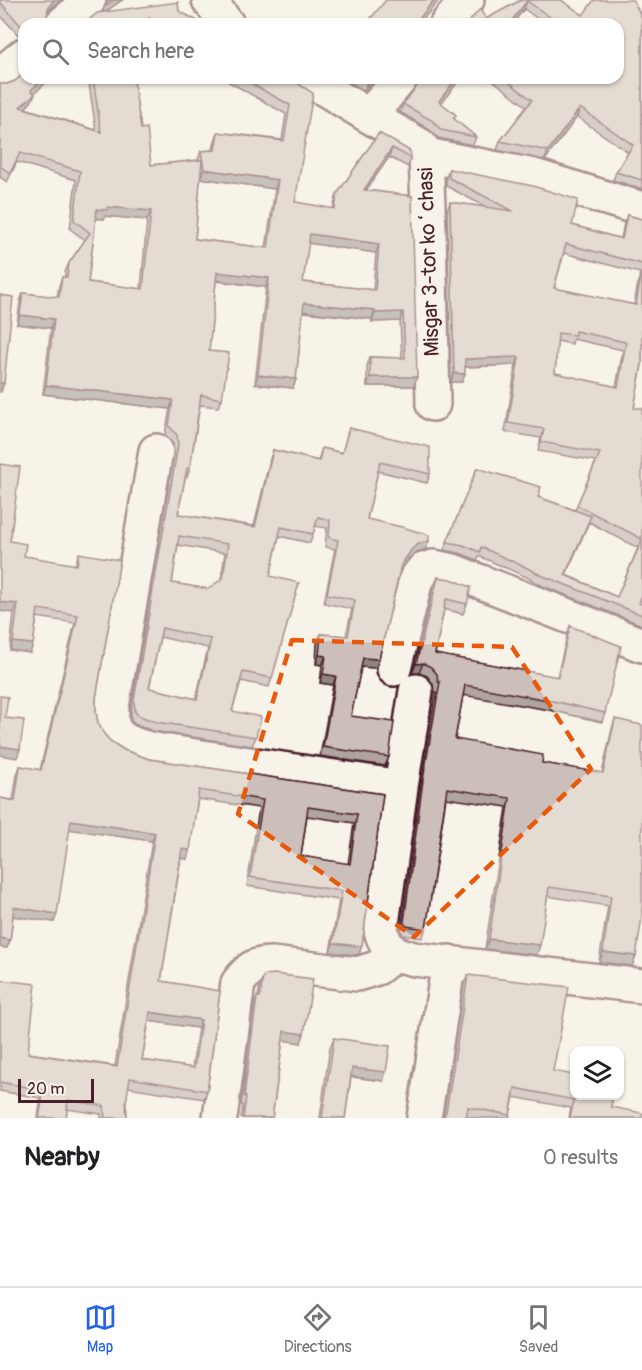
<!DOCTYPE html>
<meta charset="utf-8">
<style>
:root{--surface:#fff;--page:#f6f6f6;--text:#202124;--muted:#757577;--line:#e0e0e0;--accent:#2563eb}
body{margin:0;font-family:Pangolin,sans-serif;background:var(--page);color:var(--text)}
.controls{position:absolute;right:18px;bottom:18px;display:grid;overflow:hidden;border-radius:12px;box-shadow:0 2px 4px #0004}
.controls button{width:54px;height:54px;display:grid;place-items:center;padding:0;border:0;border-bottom:2px solid var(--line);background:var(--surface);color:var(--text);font:30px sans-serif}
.scale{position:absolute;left:18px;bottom:15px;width:76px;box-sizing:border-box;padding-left:6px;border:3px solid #4a1f2b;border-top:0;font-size:16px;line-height:21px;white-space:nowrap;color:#4a1f2b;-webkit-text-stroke:4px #f7f3e8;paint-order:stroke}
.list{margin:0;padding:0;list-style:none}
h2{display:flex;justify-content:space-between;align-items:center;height:78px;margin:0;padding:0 24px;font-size:26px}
h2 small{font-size:20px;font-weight:400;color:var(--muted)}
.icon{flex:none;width:33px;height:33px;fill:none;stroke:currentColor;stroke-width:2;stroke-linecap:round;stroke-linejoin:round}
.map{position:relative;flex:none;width:642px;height:1118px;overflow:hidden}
.search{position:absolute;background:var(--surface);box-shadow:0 2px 4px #0004;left:18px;right:18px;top:18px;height:66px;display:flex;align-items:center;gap:15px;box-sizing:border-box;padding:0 21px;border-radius:18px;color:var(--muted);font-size:22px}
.sheet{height:168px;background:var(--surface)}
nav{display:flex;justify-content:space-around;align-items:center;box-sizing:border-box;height:84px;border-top:2px solid var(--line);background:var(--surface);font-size:16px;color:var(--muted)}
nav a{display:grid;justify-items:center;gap:3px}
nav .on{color:var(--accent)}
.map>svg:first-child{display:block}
</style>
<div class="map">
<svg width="642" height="1118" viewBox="0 0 642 1118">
<rect width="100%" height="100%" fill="#f7f3e8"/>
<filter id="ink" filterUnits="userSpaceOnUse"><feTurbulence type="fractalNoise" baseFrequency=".0167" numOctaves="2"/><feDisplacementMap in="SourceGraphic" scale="12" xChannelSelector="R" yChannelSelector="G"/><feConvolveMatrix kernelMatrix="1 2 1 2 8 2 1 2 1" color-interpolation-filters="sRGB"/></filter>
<g filter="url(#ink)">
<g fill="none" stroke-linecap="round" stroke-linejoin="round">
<defs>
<path id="minor" d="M209,0L227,24
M62,24L84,6L89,0
M447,24L467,0
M0,75L24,55
M307,78L369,116L421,146L426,155L429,232L433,404
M369,116L401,78
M426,155L534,176L642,209
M156,451L112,707C112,713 111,721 113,726C118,741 136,745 149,749L401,787L381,931C388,953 393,953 414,959L642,986
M394,669L416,579L423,570L433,567L453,571L642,645
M401,787L416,691
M220,1118L238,983C249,968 254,964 272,964L357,974L377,968L395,954
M424,1118L449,962"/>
</defs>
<use href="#minor" stroke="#4a1f2b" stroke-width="38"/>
<use href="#minor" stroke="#f7f3e8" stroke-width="33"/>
</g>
<path fill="#afa49f" stroke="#4a1f2b" stroke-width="1.5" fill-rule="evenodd" d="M0,0L50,9L24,24V37H20L0,15Z
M107,0H122L104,12L179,11L203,24H84L102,13Z
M439,0L419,24H368L371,18Z
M521,0H561L583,15L642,18V189L613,180L616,172L628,152L577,117L545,160L497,150L500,141L527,107L490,78H618V24H545L524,9L512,24H467L486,19Z
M24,78H51L34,93L31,102L25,108L96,130L88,78H133L141,129L151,165L198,160L201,151L213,150L215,141L218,132L282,140L286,114L222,78H294L295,202L333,209L337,194L379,133L411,158L408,167L389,157L366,190L412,196L414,386H367V366L370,357L402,358L400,321L372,322V319L303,312L296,379L293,388L255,384L266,287L216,281L209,351L222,399L218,407L200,405L190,468L187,477H185L178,514L254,526L270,459L273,450L318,461L322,448L342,453L349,428L430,474L427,483L378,471L367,519L426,549L417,552L409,558L400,571L376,668L361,667L351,716L389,757L385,766L320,756L333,685L320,683L322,665L316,664L317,643L321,634L346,636L352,609L324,603L335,549L325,547L327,528L315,526L310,543L279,536L270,576L272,678L269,687L241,681L232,711L256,737L252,746L153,731L137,725L131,721V709L174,454L173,444L165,435L170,409L43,394L51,328L17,324L20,302L23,293L57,297L59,286L62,277H65V272L69,263L85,240L70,229L76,180L17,162L7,182L0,177V84H7ZM200,178L275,189L266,248L195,239ZM105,216L147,220L141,289L88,282L96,218L104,219ZM308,243L376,253L373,290L303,282ZM178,545L225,553L221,580L208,589L172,583ZM160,637L208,648L196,699L149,688Z
M343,78H374L364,91Z
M441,103L456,115L454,119L476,137L473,145L438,138L430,130L400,112L403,104Z
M449,169L572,225L621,239L624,223L627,215L642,219V365L634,408L641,471L642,597L639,603L642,604V625L543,586L531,580V579L479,556L477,560L460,553L444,550L477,468L538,497L575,510L596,461L538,451L541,438L505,432L516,365L465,367L462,382H451L447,211L450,202L486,207L446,186V178ZM564,253L640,273L634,305L554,288ZM573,339L623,350L616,387L555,373L557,341L572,344ZM589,522L638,548L617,597L566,575Z
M10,541L24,556L75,565L79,553L96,698V712L98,723L104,734L110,741L124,750L149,759L383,794L362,945L359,954L355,955L330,952L339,900L247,886L259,808L198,799L187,859L181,858L161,981L220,991L207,1091L204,1099L128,1087L126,1102L127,1118H101V1114L67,1109L66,1118H38L41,1098L0,1091V980L28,1053L115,1066L152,841L69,829L54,922L13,916L10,940L7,948L0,947V798L13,800L17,775L20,766L40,770L75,623L37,617L33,644L30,653L10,650L14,613ZM307,816L354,823L348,864L301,856ZM149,1021L198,1028L192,1068L142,1060Z
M438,577L467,604L463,614L444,609L435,654L557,677L567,636L570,626L605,713L602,722L549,710L463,695L455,739L542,763L602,773L612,729L615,719L636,956L632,966L599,962L608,906L547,896L537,955L485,949L507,807L446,798L426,929L422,938L403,935L401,931L420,790L436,692L434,691L433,684L427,676L419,673H412L434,586Z
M468,975L553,1071L611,1107L642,1118H569L571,1108L514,1097L509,1118H477L466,1116L443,1118L464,984Z
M263,977L301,1043L283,1040L272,1118H241L243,1105H241L254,1006L257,997H258L260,986Z
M334,1038L383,1081L351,1077L345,1118H320L330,1047Z"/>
<path fill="#8f8682" stroke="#4a1f2b" stroke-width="1.5" d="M54,0H61L50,9L45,17L48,8Z
M113,0H122L101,15L105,6Z
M434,0H439L419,24H415Z
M527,1L524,9L512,24H509Z
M23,28L24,37H20Z
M44,78H51L28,99L31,90Z
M370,78H374L364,91L367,82Z
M457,78H461L436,110L439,101Z
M35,94L31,102L17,116L20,107Z
M580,108L577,117L545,160L548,151Z
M392,148L389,157L360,199L364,190Z
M204,169L278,180L275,189L200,178Z
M107,207L151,211L147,220L105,216L104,219L93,218L97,209Z
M310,234L379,244L376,253L307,243Z
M217,272L269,278L266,287L214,280Z
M304,303L375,310L372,319L301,311Z
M403,312L400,321L372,322L375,313Z
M20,315L54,319L51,328L17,324Z
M519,357L516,365L462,367L465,359Z
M454,373L465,374L462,382H451Z
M258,375L296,379L293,388L255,384Z
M370,377H417L414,386H367Z
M0,383H4L1,392H0Z
M46,385L173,400L170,409L43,394Z
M429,541L426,549L417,552L409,558L398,574L401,565L412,549L420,543Z
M0,602L18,604L14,613L0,611Z
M13,642L33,644L30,653L10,650Z
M319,655L326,656L322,665L316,664Z
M363,658L379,659L376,668L360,667Z
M423,663L419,673H412L416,664Z
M323,674L336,676L333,685L320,683Z
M0,746L20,749L17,758L0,755Z
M71,820L155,833L152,841L67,829Z
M182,849L190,850L187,859L179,858Z
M14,907L57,914L54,922L11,916Z
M0,938L10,940L7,948L0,947Z
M489,939L540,945L537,955L485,949Z
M333,943L362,945L359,954L355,955L330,952Z
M603,952L636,956L632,966L599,962Z
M150,1012L201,1020L198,1028L147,1021Z
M284,1031L304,1034L301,1043L281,1040Z
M352,1068L386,1072L383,1081L349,1076Z"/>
<path fill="#ccbfb9" stroke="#4a1f2b" stroke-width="1.5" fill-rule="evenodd" d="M0,0H54L48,8L47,18L49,24H24L23,28L0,2Z
M108,0H113L105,6Z
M386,0H434L415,24H377L371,18Z
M521,0H561L583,15L594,0H633L642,18V180L616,172L633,145L580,108L548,151L500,141L532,100L504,78H618V24H560L527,1L509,24H467L480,9L486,19Z
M178,2L179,11L203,24H160L149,18L150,24H84L97,13Z
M24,73V78H44L31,90L35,94L20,107L101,132L93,78H133L141,129L147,128L151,165L202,160L195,239L268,248L278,180L204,169L201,151L215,150L218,132L284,141L290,105L241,78H294L300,85L313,93L295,202L335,209L337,194L379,133L410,151L411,158L392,148L364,190L412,196L417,377H370V357L405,358L403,312L375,313V310L304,303L296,379L258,375L269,278L217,272L209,351L229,353L222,399L201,395L190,468H187L178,514L255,527L273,450L319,461L322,448L342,453L349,428L430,447V474L380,462L367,519L402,527L429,535V541L420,543L412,549L401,565L379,659L363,658L351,716L394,722L389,757L323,747L336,676L323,674L326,656L319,655L321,634L348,636L355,600L327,594L338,540L329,538L330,520L318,517L313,534L281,527L270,576L299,583L272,678L243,672L232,711L261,717L256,737L156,722L140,716L135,712L134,700L178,445L177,435L169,426L173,400L46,385L54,319L20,315L23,293L59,297L62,277H67L69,263L90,233L74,220L80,171L20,153L10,173L0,166V84H7L15,81ZM107,207L151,211L143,289L88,282L97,209L107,210ZM310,234L379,244L375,290L303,282ZM179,536L228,544L223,578L208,589L172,583ZM162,628L211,639L197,699L149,688Z
M361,78H370L367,82Z
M423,78H457L439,101L456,115L453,118L476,137L441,130L433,121L403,104Z
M449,169L533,186L578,200L572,225L622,239L627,215L642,219V264L566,244L554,288L636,305L642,270V364L634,408H642V539L577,505L600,453L541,442L544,429L508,423L519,357L465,359V374L454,373L450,202L513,211L449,178ZM575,331L626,342L618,387L555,373L558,333L575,335Z
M0,295L13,297L4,383H0Z
M0,464L20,467L10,541L26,544L24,556L77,565L79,553L120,560L96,698V712L98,723L104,734L110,741L124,750L149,759L383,794L362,945L358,946L333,943L342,891L250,877L263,800L199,790L190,850L182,849L161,981L220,991L207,1091L130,1078L126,1102L127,1118H105L104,1106L68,1100L66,1118H39L44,1090L0,1082V980L36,984L28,1053L117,1067L155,833L71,820L57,914L14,907L10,940L0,938V798L15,801L20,766L41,770L78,615L38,609L33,644L13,642L18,604L0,602ZM308,807L357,814L350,864L301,856ZM150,1012L201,1020L194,1068L142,1060Z
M477,468L541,487L538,497L591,516L565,575L617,597L642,540V595L639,603L642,604V615L546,577L534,572V571L481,547L480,552L463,545L447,542Z
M438,577L451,579L471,587L467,604L446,599L435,654L558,677L570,626L621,646L605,713L553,701L465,685L455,739L543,755L542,763L603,773L615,719L642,725V917L636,956L603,952L611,896L549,887L540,945L489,939L510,798L447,788L426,929L406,926L404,922L423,780L440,682H438L437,674L431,667L423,663L416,664Z
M0,696L8,697L5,718L24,720L20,749L0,746Z
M274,974L313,979L304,1034L284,1031L272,1118H243L246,1097L244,1096L257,997H260L263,977L266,975Z
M468,975L569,987L553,1071L574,1075V1095H613L611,1107L642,1113V1118H570L574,1100L515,1088L510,1115L468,1107L466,1118H443L446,1112Z
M334,1038L390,1046L386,1072L352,1068L345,1118H322Z"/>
</g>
<path d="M0 0H642V1118H0ZM292,640L512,647L591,769L414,937L238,814Z" fill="#f7f3e8" fill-opacity=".55" fill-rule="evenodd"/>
<path fill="none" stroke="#e8590c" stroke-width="4.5" stroke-dasharray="12 8" stroke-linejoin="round" d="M292,640L512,647L591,769L414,937L238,814Z"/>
<g text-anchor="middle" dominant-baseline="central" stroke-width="4.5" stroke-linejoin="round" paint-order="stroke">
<g font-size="21" fill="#4a1f2b" stroke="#f7f3e8">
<text transform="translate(429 262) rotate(-92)">Misgar 3-tor koʻchasi</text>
</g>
</g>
</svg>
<div class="controls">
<button><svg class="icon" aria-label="layers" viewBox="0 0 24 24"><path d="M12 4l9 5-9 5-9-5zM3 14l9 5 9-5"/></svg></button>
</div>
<div class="scale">20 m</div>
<div class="search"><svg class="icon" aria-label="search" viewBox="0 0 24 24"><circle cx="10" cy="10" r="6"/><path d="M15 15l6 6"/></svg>Search here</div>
</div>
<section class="sheet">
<h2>Nearby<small>0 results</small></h2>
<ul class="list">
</ul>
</section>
<nav>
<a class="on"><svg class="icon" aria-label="map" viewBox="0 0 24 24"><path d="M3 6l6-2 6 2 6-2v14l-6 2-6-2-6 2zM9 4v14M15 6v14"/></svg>Map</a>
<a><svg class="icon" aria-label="directions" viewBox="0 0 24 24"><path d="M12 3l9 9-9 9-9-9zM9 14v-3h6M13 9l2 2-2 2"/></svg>Directions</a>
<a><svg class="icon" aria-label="saved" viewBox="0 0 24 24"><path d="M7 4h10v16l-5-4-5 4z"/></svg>Saved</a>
</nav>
